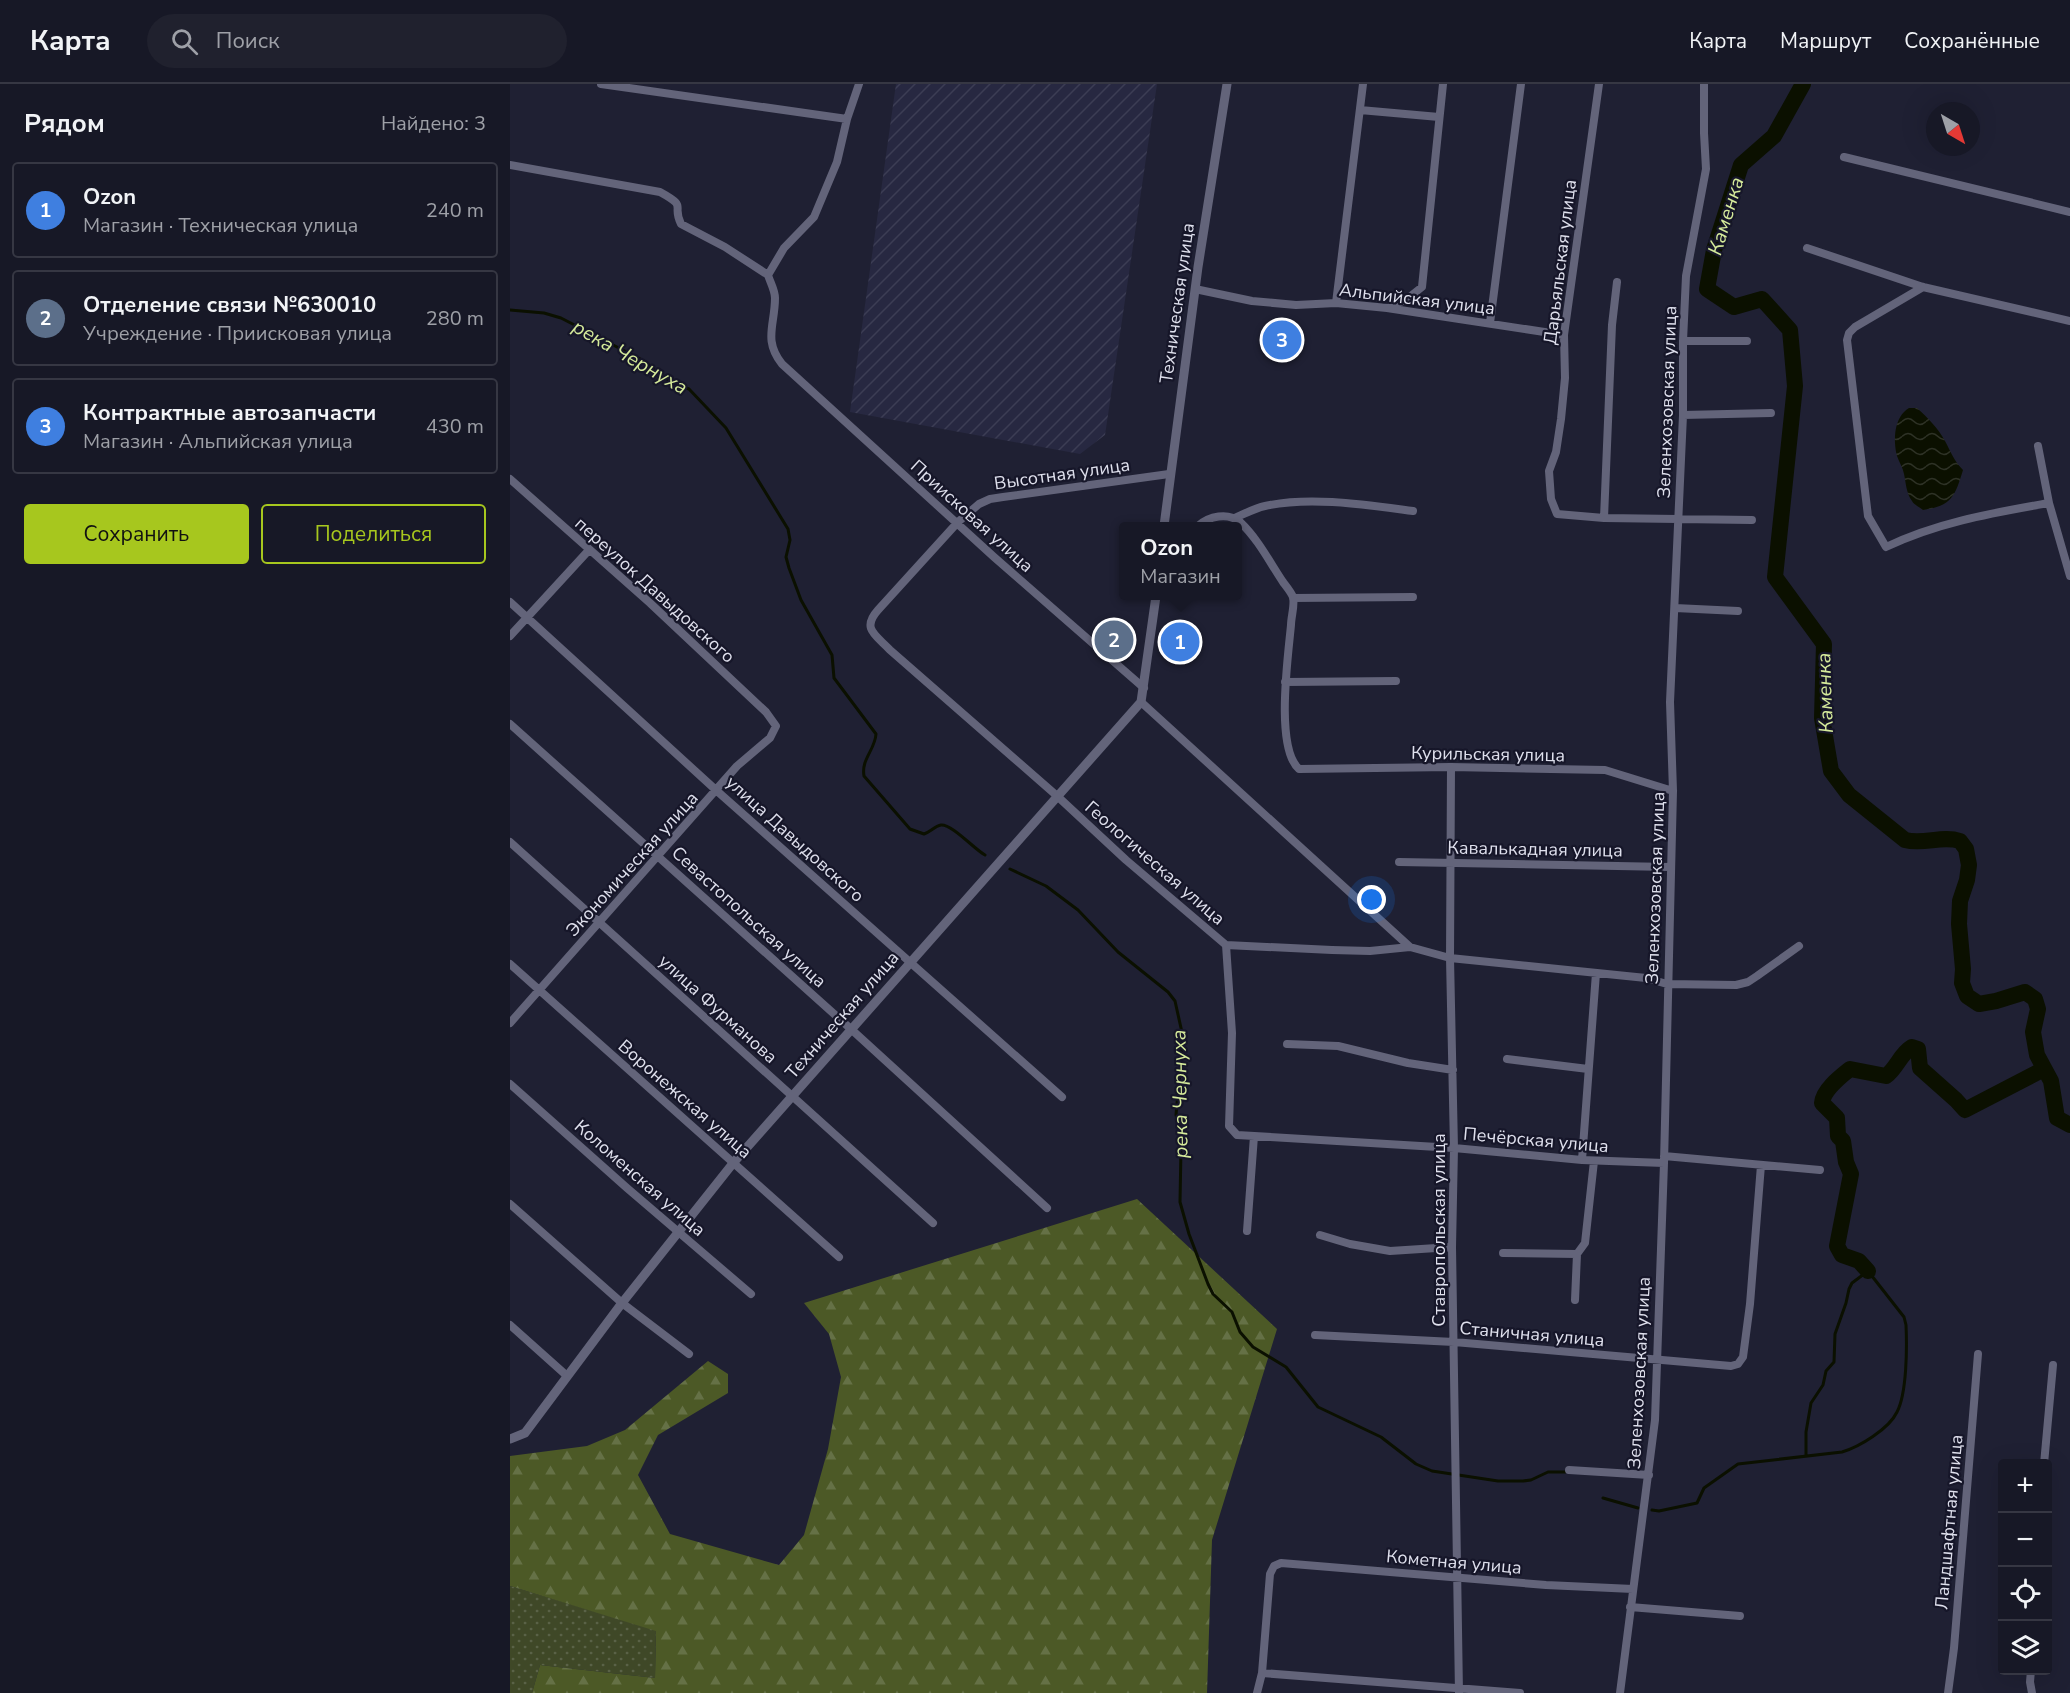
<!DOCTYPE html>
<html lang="ru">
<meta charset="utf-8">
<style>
:root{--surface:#171826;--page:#20212e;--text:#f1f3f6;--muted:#9ea0a7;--line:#363743;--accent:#a7c71e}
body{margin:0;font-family:"Nunito Sans",sans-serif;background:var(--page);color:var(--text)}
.controls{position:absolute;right:18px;bottom:18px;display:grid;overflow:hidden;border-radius:6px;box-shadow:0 6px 24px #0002}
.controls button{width:54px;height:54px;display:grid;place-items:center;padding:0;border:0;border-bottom:2px solid var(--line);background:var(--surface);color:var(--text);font:30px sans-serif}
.compass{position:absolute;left:1416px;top:18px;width:54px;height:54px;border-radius:50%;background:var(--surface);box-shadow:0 6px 24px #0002;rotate:141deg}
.you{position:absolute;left:862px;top:816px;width:21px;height:21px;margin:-15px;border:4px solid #fff;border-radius:50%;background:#1a73e8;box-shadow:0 0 0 9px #1a73e833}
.badge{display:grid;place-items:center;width:39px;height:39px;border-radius:50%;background:var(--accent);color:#fff;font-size:20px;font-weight:700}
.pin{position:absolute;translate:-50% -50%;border:3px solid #fff;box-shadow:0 2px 6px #0006}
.popup{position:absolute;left:609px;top:438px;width:123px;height:78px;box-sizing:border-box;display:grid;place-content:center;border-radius:6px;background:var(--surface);filter:drop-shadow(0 2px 4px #0005);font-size:20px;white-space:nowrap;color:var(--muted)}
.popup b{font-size:22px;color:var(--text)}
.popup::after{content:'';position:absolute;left:50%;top:100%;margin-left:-12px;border:12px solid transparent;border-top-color:var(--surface)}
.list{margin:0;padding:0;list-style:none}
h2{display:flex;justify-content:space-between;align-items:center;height:78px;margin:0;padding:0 24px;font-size:26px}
h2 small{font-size:20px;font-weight:400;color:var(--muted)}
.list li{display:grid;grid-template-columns:39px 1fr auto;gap:18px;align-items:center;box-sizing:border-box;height:96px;margin:0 12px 12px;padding:0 12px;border:2px solid var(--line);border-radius:6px}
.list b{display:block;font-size:22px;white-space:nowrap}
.list p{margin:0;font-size:20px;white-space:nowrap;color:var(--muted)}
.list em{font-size:20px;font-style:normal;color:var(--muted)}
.actions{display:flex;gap:12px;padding:18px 24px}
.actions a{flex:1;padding:14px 0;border:2px solid var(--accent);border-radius:6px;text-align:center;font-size:21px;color:var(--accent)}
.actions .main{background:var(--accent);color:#111}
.icon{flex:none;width:33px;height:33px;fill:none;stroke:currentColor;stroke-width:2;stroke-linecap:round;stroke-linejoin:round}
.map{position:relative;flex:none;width:1560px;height:1609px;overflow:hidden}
header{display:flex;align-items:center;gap:36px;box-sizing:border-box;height:84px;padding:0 30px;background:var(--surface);border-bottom:2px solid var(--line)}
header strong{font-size:28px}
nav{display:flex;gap:33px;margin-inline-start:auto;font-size:21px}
.search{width:420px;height:54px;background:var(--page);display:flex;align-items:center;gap:15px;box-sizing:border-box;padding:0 21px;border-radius:33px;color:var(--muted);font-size:22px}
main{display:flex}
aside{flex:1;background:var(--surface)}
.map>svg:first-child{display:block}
</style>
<header>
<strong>Карта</strong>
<div class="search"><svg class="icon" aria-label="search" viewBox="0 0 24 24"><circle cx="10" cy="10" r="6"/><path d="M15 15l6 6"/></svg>Поиск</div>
<nav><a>Карта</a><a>Маршрут</a><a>Сохранённые</a></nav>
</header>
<main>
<aside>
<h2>Рядом<small>Найдено: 3</small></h2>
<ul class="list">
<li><span class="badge" style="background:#3f7fe0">1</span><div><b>Ozon</b><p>Магазин · Техническая улица</p></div><em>240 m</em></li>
<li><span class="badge" style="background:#5c6f8a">2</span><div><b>Отделение связи №630010</b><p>Учреждение · Приисковая улица</p></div><em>280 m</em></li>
<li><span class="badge" style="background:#3f7fe0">3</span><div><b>Контрактные автозапчасти</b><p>Магазин · Альпийская улица</p></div><em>430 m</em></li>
</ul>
<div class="actions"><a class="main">Сохранить</a><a>Поделиться</a></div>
</aside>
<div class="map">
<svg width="1560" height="1609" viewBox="0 0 1560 1609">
<defs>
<pattern id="industrial-furrows" width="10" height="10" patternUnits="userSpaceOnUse" patternTransform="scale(1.5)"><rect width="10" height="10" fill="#272841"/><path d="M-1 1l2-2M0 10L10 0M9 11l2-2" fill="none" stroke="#3c3d54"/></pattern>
<pattern id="green-dots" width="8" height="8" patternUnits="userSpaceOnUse" patternTransform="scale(1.5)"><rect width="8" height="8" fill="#3f4827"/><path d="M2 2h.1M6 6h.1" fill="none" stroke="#5a6247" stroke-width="1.8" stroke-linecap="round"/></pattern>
<pattern id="forest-firs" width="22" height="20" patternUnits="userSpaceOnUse" patternTransform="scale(1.5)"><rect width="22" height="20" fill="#4c5926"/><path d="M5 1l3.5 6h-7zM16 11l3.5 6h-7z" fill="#657146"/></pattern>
<pattern id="water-waves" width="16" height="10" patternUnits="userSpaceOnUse" patternTransform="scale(1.5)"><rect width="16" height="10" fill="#0b1000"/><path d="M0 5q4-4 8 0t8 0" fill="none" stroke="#2e3226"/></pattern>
</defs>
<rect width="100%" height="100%" fill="#1f2033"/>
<path fill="url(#industrial-furrows)" d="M386,0H647L595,351L570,370L340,328Z"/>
<path fill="url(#green-dots)" d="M0,1502L146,1546L145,1594L30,1581L22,1609H0Z"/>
<path fill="url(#forest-firs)" d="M627,1115L767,1245L702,1456L697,1609H22L30,1581L145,1594L146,1547L0,1502V1372L77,1362L115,1346L198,1277L218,1290V1309L148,1351L128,1391L160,1450L269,1481L294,1451L318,1365L331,1293L319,1250L294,1219Z"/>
<path fill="url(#water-waves)" d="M1399,324H1407C1418,334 1428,344 1435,357C1441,368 1444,377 1453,386C1445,412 1442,422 1413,426C1410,423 1404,421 1402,417C1396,409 1396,399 1394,390C1393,384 1389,378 1387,372C1383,355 1384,333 1399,324Z"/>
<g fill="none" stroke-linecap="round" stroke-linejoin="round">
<path stroke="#0b1000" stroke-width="3" d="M0,226L34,229L51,234L134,277L150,291L167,301L179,305L216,344L278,445L280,456L276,473L279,484L291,516L322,571L324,594L366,650C365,666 351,675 354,692L400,745L414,750C420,748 425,742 431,741C442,740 464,765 475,771
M500,785L536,802L568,826L608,868L658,908L665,917L673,953L666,1031L670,1047L671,1064L670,1118L679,1150L698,1200L703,1210L722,1228L730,1248L743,1263L776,1283L808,1323L871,1353L906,1380L922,1387L988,1397H1013L1021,1396L1038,1388H1055
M1093,1414L1128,1424
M1142,1426L1149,1427L1187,1419L1194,1404L1228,1380L1332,1368C1349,1363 1379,1345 1387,1328C1397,1309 1397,1263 1396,1241L1394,1233L1358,1187L1342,1199L1339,1205L1336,1219L1325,1250L1324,1278L1316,1287L1313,1301L1301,1319L1296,1348V1372"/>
<path stroke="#0b1000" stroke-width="16" d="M1293,0L1264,52L1231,81L1204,166L1197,205L1224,223L1252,215L1280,246L1285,302L1265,493L1314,560L1312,634L1321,687L1339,711L1395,756C1414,761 1432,751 1450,757L1456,765L1459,781L1457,796L1450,817L1449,840L1453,885L1452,899L1457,912L1469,920L1486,917L1515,908L1525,915L1528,925L1523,948L1527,971L1541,997L1547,1034L1560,1041
M1358,1187L1349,1177L1332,1171L1327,1162L1341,1090L1336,1078L1333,1057L1328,1052L1327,1034L1312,1019C1313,1006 1330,993 1340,985L1376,992C1387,984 1390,970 1402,963L1408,965L1410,984L1446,1016L1455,1026L1534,985"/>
<path stroke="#63647a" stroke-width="8" d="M91,0L337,35
M349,0L337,35L327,78L304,133L274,164L258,191C260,198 265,206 265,214C265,241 253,256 272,280L484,473L634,604
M1089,0L1054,251L1055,294L1051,335L1046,368L1039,387L1041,415L1047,430L1094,434L1242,436
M850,26L929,33
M1334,73L1560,128
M0,81L150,108C179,124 161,120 171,140L215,163L258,191
M1297,164L1413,203L1560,237
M1413,203L1345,243L1339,249L1337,256L1358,432L1376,463C1428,438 1483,429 1539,419
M685,205L742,217L786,221L826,219L877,224L1054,251
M826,219L853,0
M878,224L897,215L912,203L933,0
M980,239L1011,0
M1173,257H1237
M1173,331L1261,329
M1528,362L1539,419L1560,492
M659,390L493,413L480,415L469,420L448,438L368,526C351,545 366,551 380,566L546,711L616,776L716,861L822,866L860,867L900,863L940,874L1136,894L1157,900L1226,901L1238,898L1247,892L1289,862
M0,395L140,519L256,628L266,642L260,654L227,682L0,939
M725,434C734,430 745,424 755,422C800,412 857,421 903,427
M1094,434L1102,241L1107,198
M688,442C699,432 718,428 730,438C748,455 759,477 773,498C776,502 781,508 783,513C785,521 781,533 781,541C778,573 765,664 789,685L941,683L1095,686L1163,707
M783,514L903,513
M0,518L207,707L552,1013
M1165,524L1228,527
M0,552L79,466
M775,598L886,597
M631,618L900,863
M0,640L342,946L537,1124
M941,683L940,874L944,1064L942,1163L949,1609
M0,758L423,1139
M889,778L1160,783
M716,861L722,949L719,1042L727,1051L944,1064L1072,1076L1154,1079
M0,880L329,1173
M777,960L828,962L898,979L943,986
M997,975L1078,985
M0,1000L117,1104L241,1210
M1154,1072L1310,1086
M1072,1076L1086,889
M0,1120L112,1219L179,1270
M737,1147L744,1052
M810,1151L840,1160L880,1167L942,1163
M993,1169L1067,1170
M1065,1216L1067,1170L1075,1159L1084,1077
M0,1241L56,1291
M805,1251L944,1258L1221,1282L1228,1280L1233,1273L1240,1220L1251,1081
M1534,1380L1543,1281
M1059,1386L1139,1391
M1120,1523L1230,1532
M1521,1586L1520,1598L1522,1609
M752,1589L1010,1609
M747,1609L752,1589L760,1490L764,1482L771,1479L1036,1501L1123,1505
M1110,1609L1145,1336L1154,1079L1163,707L1160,618L1173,331V257L1176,192L1196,85L1194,49V0
M1438,1609L1444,1564L1468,1270"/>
<path stroke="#63647a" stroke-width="9" d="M654,442L688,183L717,0
M0,1355L15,1349L112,1219L224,1078L631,618L646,512"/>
</g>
<g text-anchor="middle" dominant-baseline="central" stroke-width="4.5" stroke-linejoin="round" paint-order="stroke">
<g font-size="18" fill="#dfe0ed" stroke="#161629">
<text transform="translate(1050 178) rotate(-83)">Дарьяльская улица</text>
<text transform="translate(907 215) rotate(7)">Альпийская улица</text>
<text transform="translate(667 219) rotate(-82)">Техническая улица</text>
<text transform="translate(1157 318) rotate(-88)">Зеленхозовская улица</text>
<text transform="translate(552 390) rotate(-8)">Высотная улица</text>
<text transform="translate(462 432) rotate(42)">Приисковая улица</text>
<text transform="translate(145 506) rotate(42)">переулок Давыдовского</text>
<text transform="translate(978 670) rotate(1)">Курильская улица</text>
<text transform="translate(285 755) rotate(42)">улица Давыдовского</text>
<text transform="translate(1025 765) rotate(1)">Кавалькадная улица</text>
<text transform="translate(645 779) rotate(41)">Геологическая улица</text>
<text transform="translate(122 780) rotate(-48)">Экономическая улица</text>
<text transform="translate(1145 804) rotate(-88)">Зеленхозовская улица</text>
<text transform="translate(239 833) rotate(42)">Севастопольская улица</text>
<text transform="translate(208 925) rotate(42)">улица Фурманова</text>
<text transform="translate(332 931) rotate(-49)">Техническая улица</text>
<text transform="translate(175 1015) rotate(41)">Воронежская улица</text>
<text transform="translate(1026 1056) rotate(5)">Печёрская улица</text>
<text transform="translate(130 1094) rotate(41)">Коломенская улица</text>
<text transform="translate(929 1146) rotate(-90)">Ставропольская улица</text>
<text transform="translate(1022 1250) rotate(5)">Станичная улица</text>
<text transform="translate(1129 1289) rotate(-87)">Зеленхозовская улица</text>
<text transform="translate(1439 1438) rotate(-85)">Ландшафтная улица</text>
<text transform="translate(944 1478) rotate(5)">Кометная улица</text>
</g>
<g font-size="20" font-style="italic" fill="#d6eb9b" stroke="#161629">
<text transform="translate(1216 132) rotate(-73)">Каменка</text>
<text transform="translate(120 273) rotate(30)">река Чернуха</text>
<text transform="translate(1315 609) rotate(-92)">Каменка</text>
<text transform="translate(670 1010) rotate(-91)">река Чернуха</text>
</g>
</g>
</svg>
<div class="controls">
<button>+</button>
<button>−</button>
<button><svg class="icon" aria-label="locate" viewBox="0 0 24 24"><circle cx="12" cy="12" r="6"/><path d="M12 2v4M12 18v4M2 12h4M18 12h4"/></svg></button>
<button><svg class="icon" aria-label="layers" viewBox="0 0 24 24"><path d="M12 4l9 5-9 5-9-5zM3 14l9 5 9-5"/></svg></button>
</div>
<svg class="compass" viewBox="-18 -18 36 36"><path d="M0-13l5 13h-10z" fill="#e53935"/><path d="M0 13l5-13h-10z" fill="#9ea0a7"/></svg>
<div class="you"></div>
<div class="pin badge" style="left:670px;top:558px;background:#3f7fe0">1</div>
<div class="popup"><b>Ozon</b>Магазин</div>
<div class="pin badge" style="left:604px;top:556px;background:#5c6f8a">2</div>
<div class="pin badge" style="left:772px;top:256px;background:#3f7fe0">3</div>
</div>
</main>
